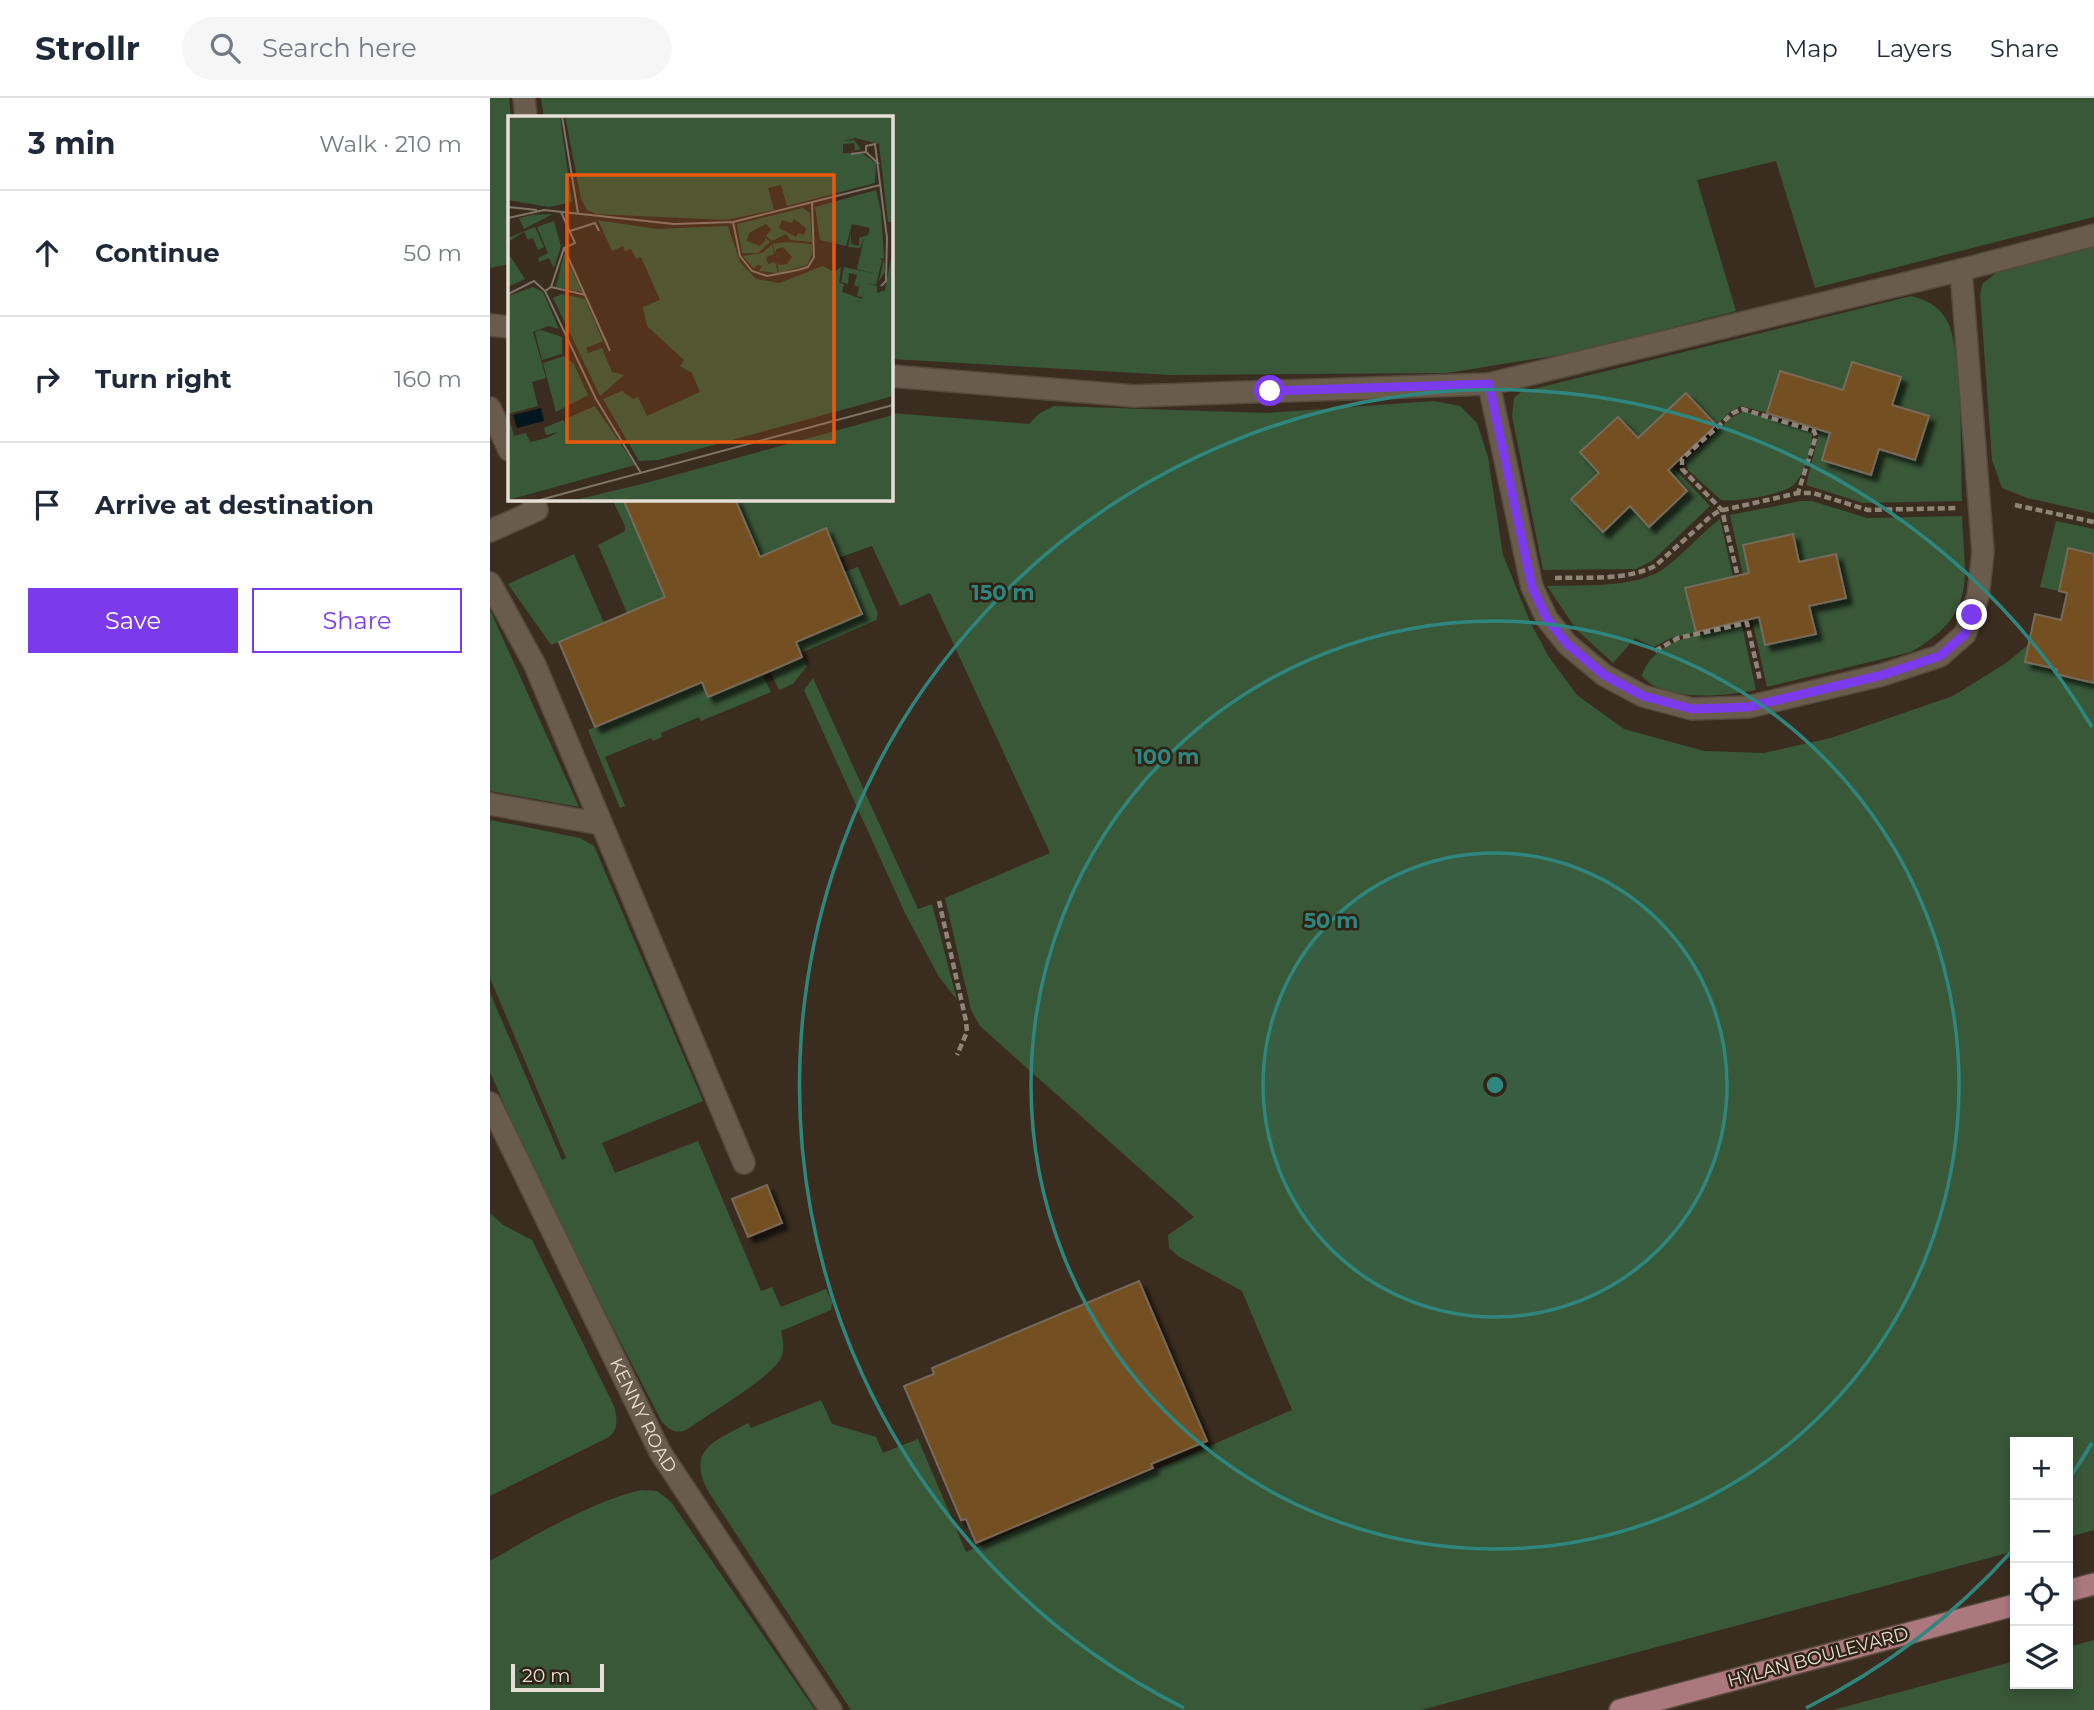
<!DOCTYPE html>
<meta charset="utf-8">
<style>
:root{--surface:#fff;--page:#f6f6f7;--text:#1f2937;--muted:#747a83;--line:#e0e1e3;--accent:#7c3aed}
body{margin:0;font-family:Montserrat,sans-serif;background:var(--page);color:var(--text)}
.controls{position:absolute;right:21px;bottom:21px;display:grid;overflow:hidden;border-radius:0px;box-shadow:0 4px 10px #0003}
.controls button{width:63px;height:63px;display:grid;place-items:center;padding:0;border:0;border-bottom:2px solid var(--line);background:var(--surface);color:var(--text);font:35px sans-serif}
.scale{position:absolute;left:21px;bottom:18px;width:93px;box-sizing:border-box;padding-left:7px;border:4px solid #e7dfd6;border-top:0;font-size:19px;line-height:24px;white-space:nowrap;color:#e7dfd6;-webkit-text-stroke:5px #2f2315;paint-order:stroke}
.stop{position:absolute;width:21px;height:21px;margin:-16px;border:5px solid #7c3aed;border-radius:50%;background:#fff}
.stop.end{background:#7c3aed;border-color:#fff;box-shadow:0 2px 7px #0008}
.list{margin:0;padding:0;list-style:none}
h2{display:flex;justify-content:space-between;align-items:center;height:91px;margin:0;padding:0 28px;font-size:30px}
h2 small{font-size:23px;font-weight:400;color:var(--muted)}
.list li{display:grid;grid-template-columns:46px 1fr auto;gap:21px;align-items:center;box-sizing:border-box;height:126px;padding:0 28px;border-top:2px solid var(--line)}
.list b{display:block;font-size:26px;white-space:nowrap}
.list em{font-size:23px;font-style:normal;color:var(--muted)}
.actions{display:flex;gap:14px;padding:21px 28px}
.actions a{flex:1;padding:16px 0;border:2px solid var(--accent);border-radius:0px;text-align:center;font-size:24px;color:var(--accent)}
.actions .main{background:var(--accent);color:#fff}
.icon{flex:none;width:38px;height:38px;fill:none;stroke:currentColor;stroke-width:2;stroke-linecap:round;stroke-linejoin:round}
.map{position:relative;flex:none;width:1604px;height:1612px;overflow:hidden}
header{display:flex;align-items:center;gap:42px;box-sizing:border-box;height:98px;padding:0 35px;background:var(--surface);border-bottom:2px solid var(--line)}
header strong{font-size:33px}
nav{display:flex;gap:38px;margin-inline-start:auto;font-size:24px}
.search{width:490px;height:63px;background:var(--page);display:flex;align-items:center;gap:18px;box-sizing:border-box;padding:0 24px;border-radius:38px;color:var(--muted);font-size:26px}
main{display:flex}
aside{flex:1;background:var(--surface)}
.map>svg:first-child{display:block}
</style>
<header>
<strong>Strollr</strong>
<div class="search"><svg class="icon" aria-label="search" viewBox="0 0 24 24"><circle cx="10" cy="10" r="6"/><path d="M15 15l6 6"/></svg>Search here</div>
<nav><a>Map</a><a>Layers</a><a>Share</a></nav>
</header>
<main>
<aside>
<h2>3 min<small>Walk · 210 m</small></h2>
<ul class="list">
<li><svg class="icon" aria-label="ahead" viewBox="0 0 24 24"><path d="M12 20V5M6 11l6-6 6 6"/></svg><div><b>Continue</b></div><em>50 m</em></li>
<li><svg class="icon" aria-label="right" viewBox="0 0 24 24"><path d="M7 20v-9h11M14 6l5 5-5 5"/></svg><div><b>Turn right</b></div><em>160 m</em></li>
<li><svg class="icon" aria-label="arrive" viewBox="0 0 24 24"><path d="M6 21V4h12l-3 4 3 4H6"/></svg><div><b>Arrive at destination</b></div></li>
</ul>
<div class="actions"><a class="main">Save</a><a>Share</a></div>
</aside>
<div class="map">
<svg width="1604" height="1612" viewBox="0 0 1604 1612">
<defs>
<filter id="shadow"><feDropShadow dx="6" dy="6" stdDeviation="2" flood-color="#0009"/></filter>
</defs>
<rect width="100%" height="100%" fill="#3a2d1f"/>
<path fill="#395838" d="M0,0H19L21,19H19V166L0,170Z
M51,0H1604V119L1325,190L1286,63L1207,82L1246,213L1082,255L957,275L681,277L401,261V19H54Z
M1604,147V415L1537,400L1512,390L1502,362L1490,196L1493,185L1513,170Z
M1421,198C1436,202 1448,207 1456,221C1473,246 1471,366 1472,403L1373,405L1316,387L1330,331L1340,335L1332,362L1380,377L1389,351L1425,362L1439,318L1402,307L1410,280L1353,292L1291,273L1277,315L1251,308L1240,314L1226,327L1196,296L1148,340L1127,319L1090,354L1109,375L1081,401L1112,434L1140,408L1160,429L1197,394L1178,372L1182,368L1220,408L1162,463L1146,471L1053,472L1022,318L1024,300L1031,294Z
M944,303L970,308L987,325L998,359L1013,457L1041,526L1059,559L1087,597L1134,631L1214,653L1274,655L1341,640L1463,598L1516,565L1538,547L1535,564L1567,571L1566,576L1604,585V1432L1578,1439V1344H1525V1453L931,1612H361L218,1393C196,1351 225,1343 258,1325L261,1330L331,1302L342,1326L386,1339L393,1355L428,1341L476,1454L802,1312L752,1193L688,1158L679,1150L678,1137L704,1119L490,928L481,912L455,800L560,755L440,495L410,508L382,448L348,460L335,431L270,459L245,401H401V315L539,326L550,315L564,308L777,315Z
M1255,313L1317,333L1322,336C1322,351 1314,379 1302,388C1291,397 1245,404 1231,402L1198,372L1195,363L1242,319Z
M122,401H133L175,499L137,515L108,447L135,433V428Z
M1311,403H1322L1377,420L1472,418C1475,485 1487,515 1421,554L1277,589L1262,521L1269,519L1276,547L1325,536L1319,508L1356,499L1346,456L1309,464L1303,437L1253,447L1259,475L1253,477L1240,417Z
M1230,421L1243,479L1196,490L1206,534L1181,540L1164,549L1145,540L1123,565L1086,531L1057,488C1090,487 1144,490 1172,472C1193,457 1210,436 1230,421Z
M1566,423L1604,431V456L1578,450L1569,493L1550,489Z
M84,456L114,525L61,547L18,486Z
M368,469L388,516L386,522L311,555L306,544L354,474Z
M0,512L89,709L0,693Z
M1252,528L1266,592C1236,598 1175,605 1152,578C1165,538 1217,535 1252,528Z
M312,559L317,568L303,586L289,592L280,573Z
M272,576L281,594L211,623L209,619L171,635L172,639L163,643L161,640L115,659L135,708L130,710L98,632L212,584L218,598Z
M323,580L428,811L442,806L467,902L449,879L415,815L314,592Z
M0,722L90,740L104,748L213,1003L112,1045L125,1075L208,1043L271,1193L282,1189L291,1209L336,1191L342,1204L341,1212L291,1233C293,1242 295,1251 291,1260C282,1279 216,1318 196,1332C184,1336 180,1332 172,1324L53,1095L0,974V895L72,1062L76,1060L0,880Z
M0,1115L13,1127L42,1142L124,1308C127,1319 129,1331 119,1339L0,1398Z
M151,1392L167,1393L181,1404L325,1612H0V1463C43,1438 103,1403 151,1392Z
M1604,1542V1612H1343L1525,1563V1586H1578V1549Z"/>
<path fill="#734f20" stroke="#786a5a" stroke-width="2" filter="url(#shadow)" d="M1362,264L1411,279L1402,307L1439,318L1425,362L1389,351L1381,377L1332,362L1340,335L1277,315L1290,273L1353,292Z
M1196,295L1226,327L1178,372L1197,393L1159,429L1140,408L1113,434L1081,401L1109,375L1090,354L1128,319L1148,340Z
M133,401H245L270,459L336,430L372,516L306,544L312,559L280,573L218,599L212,584L105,629L69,544L175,499Z
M1303,436L1309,464L1346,456L1356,500L1319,508L1326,536L1275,547L1269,519L1206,534L1195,490L1259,475L1253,447Z
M1578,450L1604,456V585L1566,576L1567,571L1535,564L1545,516L1571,522L1577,495L1569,493Z
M277,1087L292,1125L258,1139L242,1101Z
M649,1183L717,1343L661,1366L663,1370L486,1445L476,1421L471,1422L414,1288L444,1276L442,1270Z"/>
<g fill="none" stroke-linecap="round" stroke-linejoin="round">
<defs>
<g id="minor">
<path d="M34,0L36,19"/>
<path d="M0,227L19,229"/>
<path d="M401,278L644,298L999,286L1471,172L1604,137"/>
<path d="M999,286L1042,489L1057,521L1077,546L1114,577L1153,598L1202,611L1258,609L1392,577L1450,558L1475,536L1488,498L1493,454L1471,172"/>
<path d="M0,310L19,352"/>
<path d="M0,433L47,412L42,401"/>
<path d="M0,485L45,567L254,1065"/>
<path d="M0,706L111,726"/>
<path id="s1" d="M0,1005L170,1354L341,1612"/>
</g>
<path id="major" d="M1578,1493L1604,1486
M1130,1612L1525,1507"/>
</defs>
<use href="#minor" stroke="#544a3d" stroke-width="24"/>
<use href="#major" stroke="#544a3d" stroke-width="24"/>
<path stroke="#8e8478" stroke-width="4.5" stroke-dasharray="7 3.5" stroke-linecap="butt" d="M1525,407L1604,424
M1247,475L1232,412L1192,371V361L1243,315L1252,311L1324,333L1326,338L1308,395
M1065,480C1097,479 1135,483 1165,468L1220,419L1229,413L1308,395H1323L1378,412L1466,410
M1165,553L1188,540L1257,525L1270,582
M449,803L476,923L477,934L467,957"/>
<use href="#minor" stroke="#6a5c4c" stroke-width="21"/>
<use href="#major" stroke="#ab787e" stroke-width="21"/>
</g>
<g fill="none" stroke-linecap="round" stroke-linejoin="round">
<path stroke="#7c3aed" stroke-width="9" d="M780,293L999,286L1042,489L1057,521L1077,546L1114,577L1153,598L1202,611L1258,609L1392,577L1450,558L1475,536L1482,517"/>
</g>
<circle cx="1005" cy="987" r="232" fill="#2f867e" fill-opacity=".12"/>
<g fill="none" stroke="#2f867e" stroke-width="3.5">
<circle cx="1005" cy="987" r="232"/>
<circle cx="1005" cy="987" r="464"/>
<path d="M1602 1345A696 696 0 0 1 1579 1381M1522 1453A696 696 0 0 1 1316 1610M694 1610A696 696 0 1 1 1602 629"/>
</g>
<g text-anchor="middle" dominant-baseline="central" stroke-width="5" stroke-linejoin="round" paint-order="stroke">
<g font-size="18" fill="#e7dfd6" stroke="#2f2315">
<text stroke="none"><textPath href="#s1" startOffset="348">KENNY ROAD</textPath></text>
<text transform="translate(1328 1559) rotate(-15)">HYLAN BOULEVARD</text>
</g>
</g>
<g transform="translate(18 18)">
<rect width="385" height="385" fill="#3a2d1f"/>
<path d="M0,0H52L64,86L41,91L0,84ZM57,0H385V106H380L371,28L347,22L335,25L346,24L353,33L337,37L347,34L346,27L335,28V37L355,38L368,47L367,67L279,90L273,69L260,72L266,94L218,104L88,98L79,94L73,83ZM368,74L373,96L377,156L371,165L376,143L371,142L374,144L368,169L357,167L369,170V177L377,174L385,133V280L150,344L131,345L95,283L114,275L125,283L130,281L139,300L192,276L184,257L172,250L176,244L139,210L135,191L152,184L133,141L128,143L123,133L117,135L115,130L104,135L90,104L62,100L149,113L220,110L232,146L248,163L271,167L315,150L326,156L333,151L331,167L336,168L334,176L354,183L356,174L354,181L349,180L352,166L350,171L346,169L349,159L341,157L340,168L333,166L336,151L368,158L349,153L356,122L352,132L340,131L343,118V128L351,130V122L360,119L362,112L344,108L338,130L312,124L307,91ZM295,92L302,97L304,126L282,124L278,118L264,125L258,120L263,114L258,108L241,117L239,125L252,130L258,124L256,120L262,126L250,137H234L229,108ZM286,103L298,112L296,119L290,117L288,121L271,112L274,104L284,107ZM45,98L16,113L11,102L24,99ZM46,105L53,130L46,152L41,142L31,146L30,142L40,137L29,111ZM27,111L36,131L30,134L25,122L20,124L16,116L0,126V131V122ZM279,126L304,128V138L299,149L271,157L269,145L271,149L279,148L284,141L275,131L268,133L267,138L265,128ZM264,129L266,138L258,141L260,148L267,146L270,157L251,155L254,150L249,149L246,153L235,140L254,137ZM0,137L17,163L0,171ZM56,137L74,176L48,171ZM25,171L35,176L51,213L40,210L25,216L38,262L24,266L30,290L0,298L6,320L18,317L22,326L39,322L50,316L38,319L36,312L55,304L59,309L57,303L87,290L127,349L0,384V180ZM54,178L77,183L95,225L78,232L80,237L94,232L104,256L116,259L92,280L45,182ZM33,214L54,221V238L34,244L27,216ZM56,240L66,248L80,279L48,296L35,247ZM385,299V385H63L138,367Z" fill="#395838" fill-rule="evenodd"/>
<path d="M33,292L36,305L9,312L5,299Z" fill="#02161e"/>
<path fill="none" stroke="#7f7468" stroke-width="2" d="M54,0L70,97M358,36V30L367,28L379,122L378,165L373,170M343,38L358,36L371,48M0,91L29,94M0,102L36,94L166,108L225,106L372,69M225,106L232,140L244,155L259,160L290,154L300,151L306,141L304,87M62,115L87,107L91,115M56,132L102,235M43,171L78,179M37,175L43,171L56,132L67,127L53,96M0,178L26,165L37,175L88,283L133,357M28,385L385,289"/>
<path fill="#e8590c" fill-opacity="0.15" stroke="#e8590c" stroke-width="3.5" d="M59,59H326V326H59Z"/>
<rect width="385" height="385" fill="none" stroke="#e7dfd6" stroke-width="3.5"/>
</g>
<circle cx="1005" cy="987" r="10" fill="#2f867e" stroke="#2f2315" stroke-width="3.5"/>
<g font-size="21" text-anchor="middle" font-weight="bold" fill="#2f867e" stroke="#2f2315" stroke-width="5" stroke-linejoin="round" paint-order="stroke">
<text x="513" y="502">150 m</text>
<text x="677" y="666">100 m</text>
<text x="841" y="830">50 m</text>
</g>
</svg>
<div class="controls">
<button>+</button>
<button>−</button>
<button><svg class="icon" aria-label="locate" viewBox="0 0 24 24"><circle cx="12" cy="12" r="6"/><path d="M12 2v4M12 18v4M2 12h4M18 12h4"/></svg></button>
<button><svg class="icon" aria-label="layers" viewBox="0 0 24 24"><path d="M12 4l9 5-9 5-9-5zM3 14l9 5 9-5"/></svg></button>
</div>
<div class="scale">20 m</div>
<div class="stop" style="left:780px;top:293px"></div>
<div class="stop end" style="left:1482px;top:517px"></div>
</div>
</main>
